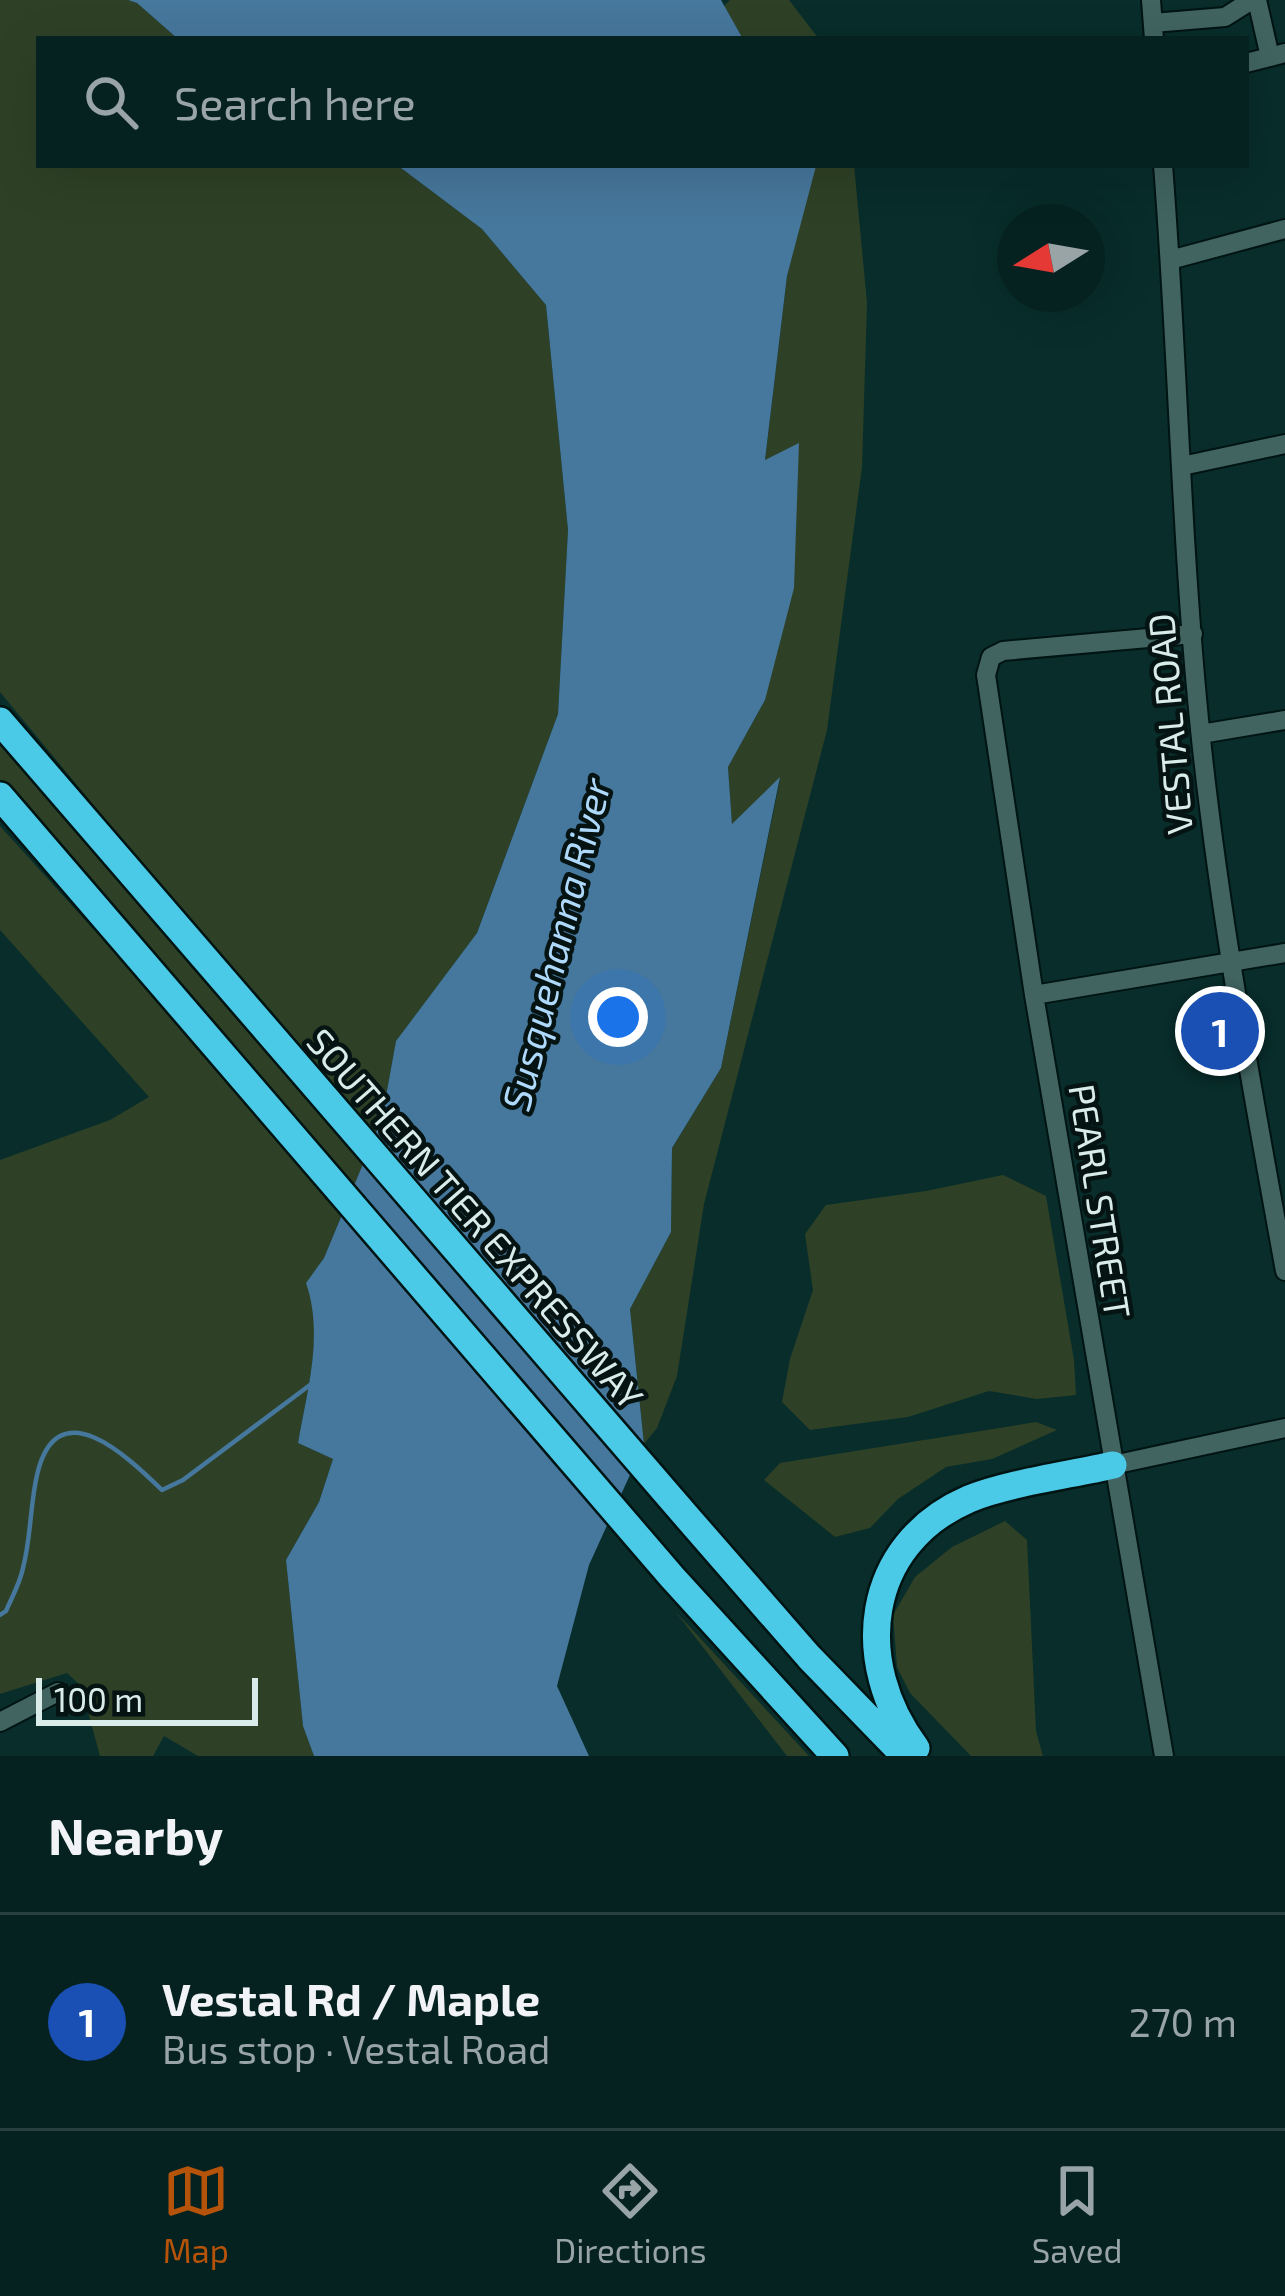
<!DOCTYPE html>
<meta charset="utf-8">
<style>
:root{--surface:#062220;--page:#142f2d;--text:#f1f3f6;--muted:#98a4a5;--line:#273f3e;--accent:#b45309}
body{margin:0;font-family:"Exo 2",sans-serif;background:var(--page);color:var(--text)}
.compass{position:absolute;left:997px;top:204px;width:108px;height:108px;border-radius:50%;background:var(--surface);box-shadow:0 12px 48px #0002;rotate:259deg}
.scale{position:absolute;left:36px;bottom:30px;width:222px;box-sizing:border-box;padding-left:12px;border:6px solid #d9ecea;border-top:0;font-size:33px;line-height:42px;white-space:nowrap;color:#d9ecea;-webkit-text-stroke:9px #051312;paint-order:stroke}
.you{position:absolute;left:618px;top:1017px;width:42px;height:42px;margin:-30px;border:9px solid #fff;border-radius:50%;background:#1a73e8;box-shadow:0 0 0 18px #1a73e833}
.badge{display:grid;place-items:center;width:78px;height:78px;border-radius:50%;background:var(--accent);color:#fff;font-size:39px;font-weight:700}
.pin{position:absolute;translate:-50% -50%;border:6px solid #fff;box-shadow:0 3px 12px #0006}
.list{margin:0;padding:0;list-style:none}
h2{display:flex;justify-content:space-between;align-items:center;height:156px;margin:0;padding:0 48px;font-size:51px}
h2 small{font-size:39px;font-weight:400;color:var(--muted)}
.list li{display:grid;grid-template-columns:78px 1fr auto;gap:36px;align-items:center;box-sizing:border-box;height:216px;padding:0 48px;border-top:3px solid var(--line)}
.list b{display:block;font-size:45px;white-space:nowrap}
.list p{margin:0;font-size:39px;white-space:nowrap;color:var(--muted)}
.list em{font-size:39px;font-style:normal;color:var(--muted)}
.icon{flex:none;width:66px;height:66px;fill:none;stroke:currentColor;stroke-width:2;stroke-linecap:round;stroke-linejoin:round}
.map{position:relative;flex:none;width:1285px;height:1756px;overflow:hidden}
.search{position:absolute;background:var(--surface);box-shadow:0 12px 48px #0002;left:36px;right:36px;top:36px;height:132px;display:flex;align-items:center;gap:30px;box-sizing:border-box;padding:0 42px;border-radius:0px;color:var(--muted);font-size:45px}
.sheet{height:372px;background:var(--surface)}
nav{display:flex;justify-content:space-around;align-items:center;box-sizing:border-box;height:168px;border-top:3px solid var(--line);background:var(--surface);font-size:33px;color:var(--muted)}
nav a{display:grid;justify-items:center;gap:6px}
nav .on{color:var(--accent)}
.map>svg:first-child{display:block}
</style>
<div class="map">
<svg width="1285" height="1756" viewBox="0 0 1285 1756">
<rect width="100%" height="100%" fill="#082d2b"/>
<path fill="#2e4126" d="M0,0H128L137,3L178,39H39V165H397L482,229L546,305L568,530L558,714L477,933L396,1041L382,1118L372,1142L0,692Z
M730,0H789L819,39H743L724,6Z
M815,165H854L867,303L862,467L827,730L704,1204L677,1376L657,1428L644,1444L630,1309L671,1232L672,1148L721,1068L780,780L732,825L728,767L765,700L799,444L765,461L787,276Z
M0,737L101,859L365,1159L350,1196L0,784Z
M0,826L345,1207L324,1258L307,1283C324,1335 307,1390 298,1443L333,1459L319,1502L286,1560L303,1725L314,1756H198L164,1736L153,1756H100L81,1686L67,1673L0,1694V1160L110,1120L149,1097L0,930Z
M1003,1175L1046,1196L1074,1360L1076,1395L1037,1399L989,1391L908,1417L810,1430L782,1402L790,1359L813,1290L805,1234L826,1205L926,1191Z
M1036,1422L1057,1430L992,1459L946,1467L898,1499L870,1528L835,1537L764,1480L780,1463Z
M1005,1521L1027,1540L1036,1731L1043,1756H971L910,1693L897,1667L893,1615L915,1577L952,1547Z
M675,1611L809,1756H787Z"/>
<path fill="#46779c" d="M128,0H721L743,39H178L137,3Z
M397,165L816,166L787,276L765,460L799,443L794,588L765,700L728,767L732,824L780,777L721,1068L672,1148L671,1232L630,1309L644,1444L589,1565L557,1686L589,1756H314L303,1726L286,1560L319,1502L333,1459L298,1443C307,1390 324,1335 306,1283L324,1258L382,1118L396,1041L477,933L558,714L568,530L546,305L482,229Z"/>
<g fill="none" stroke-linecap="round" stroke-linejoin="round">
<path stroke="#46779c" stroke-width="4.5" d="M0,1615L6,1611C12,1597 20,1583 23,1568C31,1538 30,1505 37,1475C57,1388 128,1457 162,1490L183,1480L310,1385"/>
<defs>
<path id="minor" d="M1151,0L1154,39
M1257,0L1270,57L1285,53
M1153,23L1225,17L1252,0
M1246,63L1270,57
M1163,165C1178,356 1181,548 1201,739C1220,918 1253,1094 1285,1271
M1170,260L1285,229
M1182,466L1285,444
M1201,734L1285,720
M1034,995L1285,953
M1113,1465L1285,1428
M0,1722L58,1692
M1164,1756L1034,995L986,675L991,657L1003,651L1193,634"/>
<path id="highway" d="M0,721L687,1517L809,1657L905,1756
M0,796L672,1577L835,1756
M916,1748C852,1663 863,1545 969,1499C1008,1483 1070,1475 1113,1465"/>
</defs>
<use href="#minor" stroke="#001413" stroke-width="22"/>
<use href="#highway" stroke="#001413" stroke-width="32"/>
<use href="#minor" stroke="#416461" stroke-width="18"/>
<use href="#highway" stroke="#4bcae7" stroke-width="27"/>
</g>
<g text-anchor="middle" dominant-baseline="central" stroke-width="9" stroke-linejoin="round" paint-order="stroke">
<g font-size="36" fill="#d9ecea" stroke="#051312">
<text transform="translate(1169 724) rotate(-95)">VESTAL ROAD</text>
<text transform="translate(1101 1201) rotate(81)">PEARL STREET</text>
<text transform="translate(476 1218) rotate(49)">SOUTHERN TIER EXPRESSWAY</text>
</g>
<g font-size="39" font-style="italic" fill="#afd9fb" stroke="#051312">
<text transform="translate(555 944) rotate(-76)">Susquehanna River</text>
</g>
</g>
</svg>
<svg class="compass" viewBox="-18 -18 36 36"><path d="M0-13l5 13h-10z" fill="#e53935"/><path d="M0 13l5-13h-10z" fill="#98a4a5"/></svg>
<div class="scale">100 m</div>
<div class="you"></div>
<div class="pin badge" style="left:1220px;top:1031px;background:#1a4fb4">1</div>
<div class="search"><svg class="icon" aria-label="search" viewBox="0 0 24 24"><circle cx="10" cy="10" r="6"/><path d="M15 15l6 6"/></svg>Search here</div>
</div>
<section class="sheet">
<h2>Nearby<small></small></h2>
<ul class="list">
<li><span class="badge" style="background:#1a4fb4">1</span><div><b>Vestal Rd / Maple</b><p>Bus stop · Vestal Road</p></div><em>270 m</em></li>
</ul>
</section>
<nav>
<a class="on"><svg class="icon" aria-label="map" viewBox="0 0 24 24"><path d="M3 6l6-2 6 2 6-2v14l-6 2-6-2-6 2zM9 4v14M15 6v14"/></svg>Map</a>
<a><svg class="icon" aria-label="directions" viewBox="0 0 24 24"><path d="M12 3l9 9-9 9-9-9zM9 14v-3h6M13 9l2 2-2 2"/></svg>Directions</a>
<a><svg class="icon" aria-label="saved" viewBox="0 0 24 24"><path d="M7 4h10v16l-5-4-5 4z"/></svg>Saved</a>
</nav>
